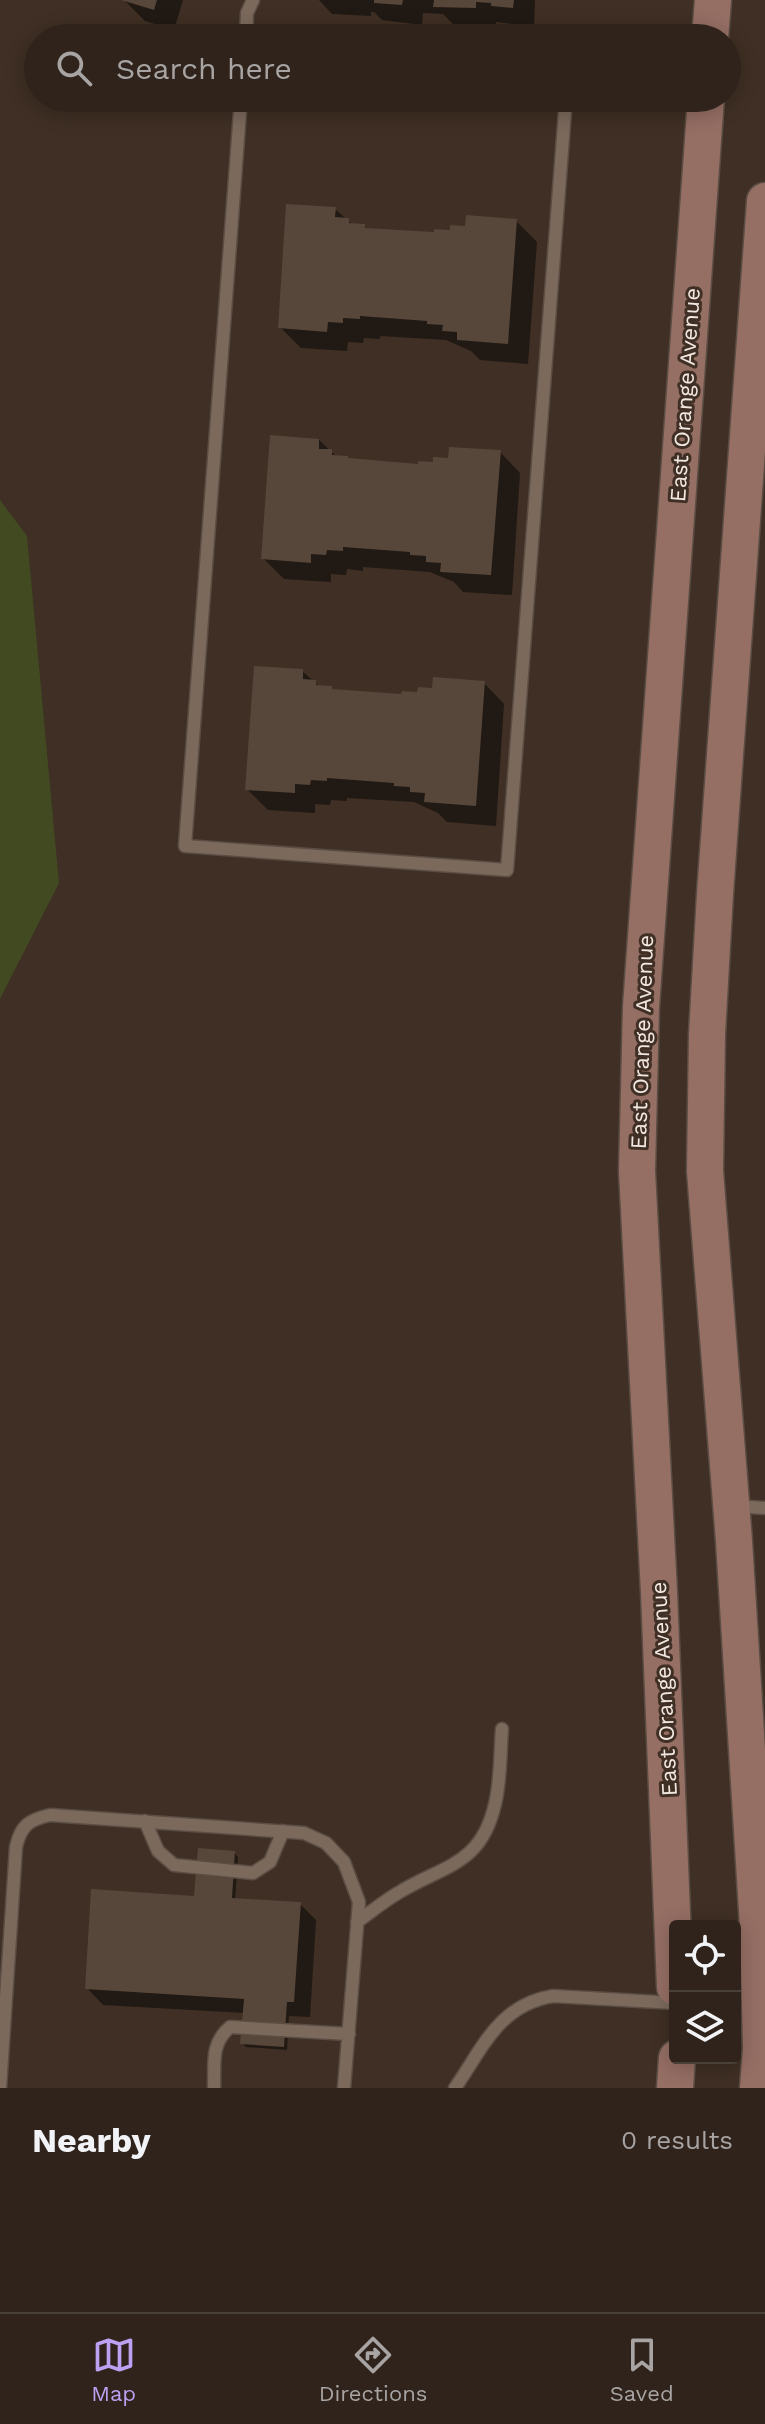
<!DOCTYPE html>
<style>
:root{--surface:#2f231b;--page:#372b24;--text:#f1f3f6;--muted:#a7a4a3;--line:#4a403a;--accent:#bca0f2}
body{margin:0;font-family:"Work Sans",sans-serif;background:var(--page);color:var(--text)}
.controls{position:absolute;right:24px;bottom:24px;display:grid;overflow:hidden;border-radius:8px;box-shadow:0 4px 20px #0003}
.controls button{width:72px;height:72px;display:grid;place-items:center;padding:0;border:0;border-bottom:2px solid var(--line);background:var(--surface);color:var(--text);font:40px sans-serif}
.list{margin:0;padding:0;list-style:none}
h2{display:flex;justify-content:space-between;align-items:center;height:104px;margin:0;padding:0 32px;font-size:34px}
h2 small{font-size:26px;font-weight:400;color:var(--muted)}
.icon{flex:none;width:44px;height:44px;fill:none;stroke:currentColor;stroke-width:2;stroke-linecap:round;stroke-linejoin:round}
.map{position:relative;flex:none;width:765px;height:2088px;overflow:hidden}
.search{position:absolute;background:var(--surface);box-shadow:0 4px 20px #0003;left:24px;right:24px;top:24px;height:88px;display:flex;align-items:center;gap:20px;box-sizing:border-box;padding:0 28px;border-radius:44px;color:var(--muted);font-size:30px}
.sheet{height:224px;background:var(--surface)}
nav{display:flex;justify-content:space-around;align-items:center;box-sizing:border-box;height:112px;border-top:2px solid var(--line);background:var(--surface);font-size:22px;color:var(--muted)}
nav a{display:grid;justify-items:center;gap:4px}
nav .on{color:var(--accent)}
.map>svg:first-child{display:block}
</style>
<div class="map">
<svg width="765" height="2088" viewBox="0 0 765 2088">
<rect width="100%" height="100%" fill="#3f2f24"/>
<path fill="#414a21" d="M0,500L27,536L59,883L0,999Z"/>
<path fill="#0007" d="M124,0H183L174,30L145,21Z
M319,0H535L534,27L496,22V27H456L443,14L423,13L422,25L382,20L374,12H371V16L332,14Z
M335,209L354,226H364L368,230L436,234L516,221L537,242L528,364L480,360L471,351L446,340L380,336V339L364,338L363,343L348,342L347,351L301,348L280,327Z
M319,440L337,457L350,461L419,466L500,452L520,473L512,595L463,592L454,582L430,572L363,567V571L347,569L346,575L331,574V582L284,579L263,558Z
M302,671L321,688H331L334,691L403,696L484,683L504,704L496,826L447,822L438,813L414,802L347,798V801L331,800L330,805L315,804V813L268,810L247,789Z
M234,1853L238,1857L235,1900L300,1904L316,1920L310,2017L289,2016L287,2050L246,2047L242,2043L245,2013L103,2005L87,1988L196,1898Z"/>
<path fill="#57463a" d="M121,0H157L154,10Z
M374,0H403L402,5L374,3Z
M434,0H476V8L433,7Z
M476,0H514L513,8L491,6V3L476,2Z
M286,204L336,207L335,217L349,218V223L365,224V228L434,232V229L450,230V225L465,226L466,215L517,219L508,344L457,340V332L442,331L443,325L427,324V321L360,316V319L343,318V323L328,322L327,332L278,328Z
M270,435L319,439V449H332V455L348,456V458L418,464V461L433,462V457L448,458L449,447L501,450L491,575L440,572L441,563L426,562V556L410,555V552L343,547V551L327,550L326,555L311,554V563L261,559Z
M254,666L303,669V679L316,680V685L332,686V689L401,694L402,691L417,692L418,687L432,688L433,677L485,681L476,806L424,802L425,793L410,792V787L394,786V783L327,778V781L311,780L310,785L295,784V793L245,790Z
M198,1848L235,1851L232,1898L301,1902L294,2002H287L284,2047L240,2044L244,1999L85,1989L91,1889L194,1896Z"/>
<g fill="none" stroke-linecap="round" stroke-linejoin="round">
<defs>
<path id="lane" d="M246,38L247,13L253,0
M241,98L185,846L507,870L566,98
M736,1506L765,1508
M145,1821L158,1851L174,1865L253,1873L270,1862L283,1831
M357,1922C371,1912 384,1901 398,1893C443,1865 481,1866 495,1804C501,1780 500,1753 502,1729
M0,2088L16,1847C21,1825 29,1820 50,1815L304,1833L326,1843L344,1862L359,1902L344,2088
M214,2088C215,2064 210,2044 230,2027L349,2034
M455,2088C484,2046 499,2005 553,1996L675,2003"/>
<path id="secondary" d="M710,38L713,0
M675,1987L659,1592L637,1171L641,1007L706,98
M675,2088L677,2058
M758,2088L761,2049L758,1927L734,1541L705,1171L707,1034L715,894L765,201"/>
</defs>
<use href="#lane" stroke="#5b4d43" stroke-width="15"/>
<use href="#secondary" stroke="#5b4d43" stroke-width="39"/>
<use href="#lane" stroke="#7b695c" stroke-width="12"/>
<use href="#secondary" stroke="#956e64" stroke-width="36"/>
</g>
<g text-anchor="middle" dominant-baseline="central" stroke-width="6" stroke-linejoin="round" paint-order="stroke">
<g font-size="22" fill="#f3e8e1" stroke="#3f2f24">
<text transform="translate(685 395) rotate(-86)">East Orange Avenue</text>
<text transform="translate(642 1042) rotate(-88)">East Orange Avenue</text>
<text transform="translate(664 1689) rotate(-93)">East Orange Avenue</text>
</g>
</g>
</svg>
<div class="controls">
<button><svg class="icon" aria-label="locate" viewBox="0 0 24 24"><circle cx="12" cy="12" r="6"/><path d="M12 2v4M12 18v4M2 12h4M18 12h4"/></svg></button>
<button><svg class="icon" aria-label="layers" viewBox="0 0 24 24"><path d="M12 4l9 5-9 5-9-5zM3 14l9 5 9-5"/></svg></button>
</div>
<div class="search"><svg class="icon" aria-label="search" viewBox="0 0 24 24"><circle cx="10" cy="10" r="6"/><path d="M15 15l6 6"/></svg>Search here</div>
</div>
<section class="sheet">
<h2>Nearby<small>0 results</small></h2>
<ul class="list">
</ul>
</section>
<nav>
<a class="on"><svg class="icon" aria-label="map" viewBox="0 0 24 24"><path d="M3 6l6-2 6 2 6-2v14l-6 2-6-2-6 2zM9 4v14M15 6v14"/></svg>Map</a>
<a><svg class="icon" aria-label="directions" viewBox="0 0 24 24"><path d="M12 3l9 9-9 9-9-9zM9 14v-3h6M13 9l2 2-2 2"/></svg>Directions</a>
<a><svg class="icon" aria-label="saved" viewBox="0 0 24 24"><path d="M7 4h10v16l-5-4-5 4z"/></svg>Saved</a>
</nav>
